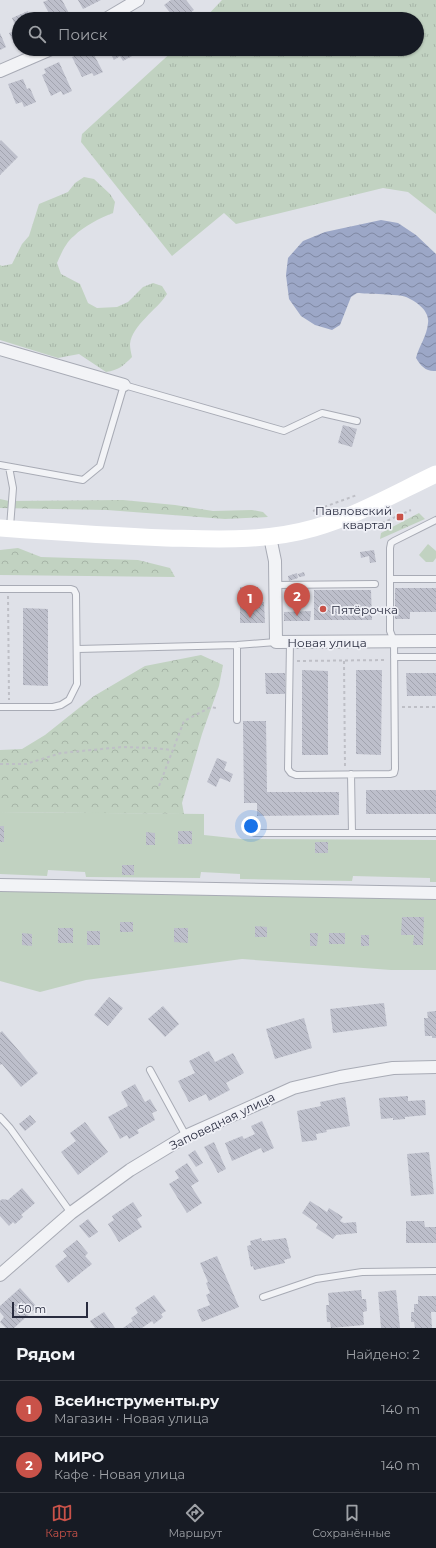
<!DOCTYPE html>
<html lang="ru">
<meta charset="utf-8">
<style>
:root{--surface:#171b24;--page:#242831;--text:#f1f3f6;--muted:#9ea1a6;--line:#363941;--accent:#c95249}
body{margin:0;font-family:Montserrat,sans-serif;background:var(--page);color:var(--text)}
.scale{position:absolute;left:12px;bottom:10px;width:76px;box-sizing:border-box;padding-left:4px;border:2px solid #292c3f;border-top:0;font-size:11px;line-height:14px;white-space:nowrap;color:#292c3f;-webkit-text-stroke:3px #eff0f6;paint-order:stroke}
.you{position:absolute;left:251px;top:826px;width:14px;height:14px;margin:-10px;border:3px solid #fff;border-radius:50%;background:#1a73e8;box-shadow:0 0 0 6px #1a73e833}
.badge{display:grid;place-items:center;width:26px;height:26px;border-radius:50%;background:var(--accent);color:#fff;font-size:13px;font-weight:700}
.pin{position:absolute;translate:-50% -33px;filter:drop-shadow(0 1px 2px #0008)}
.pin::after{content:'';position:absolute;top:21px;width:14px;height:12px;background:inherit;clip-path:polygon(0 0,100% 0,50% 100%)}
.list{margin:0;padding:0;list-style:none}
h2{display:flex;justify-content:space-between;align-items:center;height:52px;margin:0;padding:0 16px;font-size:17px}
h2 small{font-size:13px;font-weight:400;color:var(--muted)}
.list li{display:grid;grid-template-columns:26px 1fr auto;gap:12px;align-items:center;box-sizing:border-box;height:56px;padding:0 16px;border-top:1px solid var(--line)}
.list b{display:block;font-size:15px;white-space:nowrap}
.list p{margin:0;font-size:13px;white-space:nowrap;color:var(--muted)}
.list em{font-size:13px;font-style:normal;color:var(--muted)}
.icon{flex:none;width:22px;height:22px;fill:none;stroke:currentColor;stroke-width:2;stroke-linecap:round;stroke-linejoin:round}
.map{position:relative;flex:none;width:436px;height:1328px;overflow:hidden}
.search{position:absolute;background:var(--surface);box-shadow:0 1px 3px #0004;left:12px;right:12px;top:12px;height:44px;display:flex;align-items:center;gap:10px;box-sizing:border-box;padding:0 14px;border-radius:22px;color:var(--muted);font-size:15px}
.sheet{height:164px;background:var(--surface)}
nav{display:flex;justify-content:space-around;align-items:center;box-sizing:border-box;height:56px;border-top:1px solid var(--line);background:var(--surface);font-size:11px;color:var(--muted)}
nav a{display:grid;justify-items:center;gap:2px}
nav .on{color:var(--accent)}
.map>svg:first-child{display:block}
</style>
<div class="map">
<svg width="436" height="1328" viewBox="0 0 436 1328">
<defs>
<pattern id="grass-tufts" width="24" height="20" patternUnits="userSpaceOnUse"><rect width="24" height="20" fill="#c1d2c1"/><path d="M3 7l-1-3M5 7V3M7 7l1-3M15 17l-1-3M17 17v-4M19 17l1-3" fill="none" stroke="#a6b4a7"/></pattern>
<pattern id="forest-crowns" width="20" height="18" patternUnits="userSpaceOnUse"><rect width="20" height="18" fill="#c1d2c1"/><path d="M2 6a3 3 0 1 1 6 0M12 15a3 3 0 1 1 6 0" fill="none" stroke="#a6b4a7"/></pattern>
<pattern id="water-waves" width="16" height="10" patternUnits="userSpaceOnUse"><rect width="16" height="10" fill="#9ca7c7"/><path d="M0 5q4-4 8 0t8 0" fill="none" stroke="#7f88a3"/></pattern>
<pattern id="building-back-hatch" width="6" height="6" patternUnits="userSpaceOnUse"><rect width="6" height="6" fill="#bdbfcb"/><path d="M-1 5l2 2M0 0l6 6M5-1l2 2" fill="none" stroke="#a2a4af"/></pattern>
</defs>
<rect width="100%" height="100%" fill="#dfe1e8"/>
<path fill="url(#grass-tufts)" d="M222,0H436V214L408,192L383,188L236,224L224,213L172,256L81,142L82,134L175,49H417V19H204Z
M84,177L94,179L110,194L115,202L113,213C100,218 84,226 74,236C66,242 61,254 57,263L61,274L80,284L88,303L97,308L117,307L128,302L143,287L153,283L162,286L167,294C157,310 132,325 130,344C130,348 131,353 132,357C123,366 119,370 106,372L79,354L58,358L0,340V265L2,266L12,264L22,244L29,236L39,204L68,192L75,183Z"/>
<path fill="url(#forest-crowns)" d="M0,499L9,501L123,500L175,505L213,511L252,510L263,512L268,517L225,519L107,510L0,508Z
M419,513L425,519L380,539L381,533Z
M18,548L41,557L138,560L170,568L175,577L0,575V550Z
M201,655L223,665L219,686L202,734L182,803L184,814L0,812V750L22,749L45,735L94,696L145,666Z"/>
<path fill="#c1d2c1" d="M428,544L436,551V558L433,562H426L419,555Z
M0,812L204,814V835L241,839L436,840V882H430V878L353,876L352,881L240,879V874L201,872L200,878L86,877L85,872L48,870L47,876L0,874Z
M0,888L436,897V970H391L242,959L86,980L40,992L0,981Z"/>
<path fill="url(#water-waves)" d="M381,220L398,223L416,235L436,254V371C426,372 421,366 416,358C419,346 427,336 428,323C430,311 416,301 406,297C400,294 366,294 357,293L351,297L340,325L332,330L315,325L301,316L289,299L286,275L288,258L303,241L325,232Z"/>
<path fill="url(#building-back-hatch)" d="M48,0H62L71,17L67,19H52L43,2Z
M78,0H101L83,9Z
M171,0H186L194,10L185,16L183,13L175,19L164,5Z
M28,11L31,19H19V41L14,43L9,33L17,30L12,18Z
M147,13L150,19H136Z
M0,33L6,47L0,50Z
M78,49H91L103,72L94,76L92,73L82,77L72,57L76,55L74,51Z
M108,49H131L134,55L123,61L120,56L114,60Z
M59,62L72,91L63,95L61,91L51,96L42,75L46,73L44,69Z
M23,79L27,89L30,88L36,102L24,107L22,102L16,104L8,84Z
M1,140L18,157L0,175V141Z
M343,425L357,429L352,447L338,443Z
M374,550L376,562L370,563L369,556L361,558L360,552Z
M304,572L305,576L299,577L298,574Z
M297,573L298,578L289,581L288,576Z
M240,587H258V602H264L265,623H240Z
M395,588H436V612H410V619H395Z
M314,590H371L372,620H314Z
M23,608L48,609V686L23,685Z
M311,611L310,621H284V612Z
M302,670L328,671V755H302Z
M356,670H382L381,755L356,754Z
M265,673H285V694H266Z
M406,673H436V696H407Z
M243,721H266L267,792H339V815L257,816V803H244Z
M217,758L227,762L224,770L233,774L230,782L220,778L216,787L207,782Z
M366,790H436V814H366Z
M0,826H4V842H0Z
M178,831H192V844H178Z
M146,832L155,833V845H146Z
M315,842H328V853H315Z
M122,865H134V875H122Z
M402,917H424L423,945H413L414,935H401Z
M120,922H133V932H120Z
M255,926L267,927V937H255Z
M58,928H73V943H58Z
M174,928H188V943L174,942Z
M87,931H100V945H87Z
M22,933L32,934V946L22,945Z
M310,933H318L317,946H310Z
M329,933H345V944H329Z
M361,935H369V946H361Z
M109,997L123,1008L108,1026L94,1015Z
M384,1003L387,1026L333,1033L330,1009Z
M163,1006L179,1024L165,1037L148,1019Z
M436,1011V1038H432V1036H425L424,1018H428L427,1012Z
M304,1018L312,1048L275,1059L266,1029Z
M2,1031L38,1073L21,1087L2,1064L0,1065V1033Z
M209,1051L215,1062L233,1053L244,1073L226,1083L230,1090L209,1101L206,1094L189,1102L178,1081L195,1073L189,1061Z
M135,1084L145,1102L150,1099L157,1111L152,1113L155,1120L137,1130L139,1133L129,1139L127,1135L120,1139L108,1117L128,1106L121,1092Z
M408,1096V1101L425,1100L426,1115L405,1117V1119L393,1120V1118L381,1119L379,1098Z
M345,1097L350,1126L326,1130L327,1132L316,1134L317,1140L302,1142L297,1111L321,1106L320,1102Z
M30,1115L36,1122L25,1131L19,1124Z
M262,1121L274,1148L263,1153L261,1148L232,1161L225,1143L242,1136L244,1139L255,1134L251,1126Z
M85,1122L108,1152L78,1175L61,1152L76,1141L70,1133Z
M214,1142L226,1169L218,1173L204,1147Z
M195,1150L203,1163L196,1167L188,1155Z
M429,1152L434,1194L411,1196L407,1154Z
M187,1163L199,1181L191,1186L202,1203L187,1213L169,1184L179,1178L175,1171Z
M22,1188L35,1203L21,1215L23,1217L15,1224L13,1222L9,1226L0,1216V1201L2,1199L8,1200Z
M310,1201L327,1212L329,1208L343,1217L340,1221L344,1223L356,1222L357,1233L336,1235L333,1239L316,1228L318,1224L302,1213Z
M133,1202L142,1216L137,1219L142,1227L119,1242L108,1224L114,1220L112,1216Z
M88,1219L98,1232L89,1238L79,1226Z
M406,1221H424L425,1227H436V1243H406Z
M261,1238L262,1241L286,1238L291,1258L284,1260L285,1263L254,1270L253,1266L251,1267L247,1246L251,1245L250,1241Z
M77,1240L88,1253L85,1256L92,1264L68,1283L55,1266L67,1256L63,1251Z
M217,1256L239,1307L202,1322L197,1310L210,1305L206,1295L210,1293L206,1283L208,1282L200,1263Z
M20,1288L37,1307L14,1328H6L0,1322L4,1317L0,1312V1306Z
M361,1290L362,1299H366L367,1311L363,1312L364,1325L331,1328L330,1322H327L326,1305H329L328,1293Z
M396,1290L400,1328H381L378,1292Z
M154,1295L166,1311L161,1314L163,1317L154,1324L152,1321L142,1328H123L133,1321L131,1318L138,1313L135,1308Z
M418,1296H436V1312H431L432,1328H415L414,1322H411V1312H414V1304H418Z
M104,1312L115,1328H95L90,1321Z"/>
<g fill="none" stroke-linecap="round" stroke-linejoin="round">
<defs>
<path id="lane" d="M0,465L83,480L100,466L124,385L284,431L322,413L357,421
M9,467L13,488L10,527
M390,579H436
M275,585L375,584
M0,589H71L74,590L76,594L77,684L69,700L61,705L53,707H0
M290,642L288,769L291,773L296,775L390,774L394,773L395,769L394,641L390,631V548L391,543L394,541L436,520
M237,645V720
M78,649L237,645L276,642
M394,657H436
M351,774L352,833H436
M255,833H352
M150,1070L186,1136
M0,1117L10,1128L71,1213
M263,1297L316,1279L362,1272L436,1271"/>
<path id="street" d="M106,19L138,0
M0,71L51,49
M0,349L124,385
M270,537L275,561L276,642L436,641
M0,885L436,893
M0,1275L71,1213L130,1170L186,1136L293,1088L340,1077L393,1068L436,1067"/>
</defs>
<use href="#lane" stroke="#a8abb5" stroke-width="8"/>
<use href="#street" stroke="#a8abb5" stroke-width="14"/>
<path stroke="#bebfc6" stroke-width="2" stroke-dasharray="3 3" stroke-linecap="butt" d="M313,511L357,495
M371,528L411,510
M8,596L9,700
M297,661L387,660
M344,661L345,767
M402,707H436
M0,764H26L61,753L122,747L153,748L172,750
M159,786L184,721L211,707L216,708"/>
<use href="#lane" stroke="#f2f3f6" stroke-width="6"/>
<use href="#street" stroke="#f2f3f6" stroke-width="12"/>
<path stroke="#fff" stroke-width="17" d="M0,528C55,532 111,536 166,538C216,539 265,542 314,528C356,516 396,493 436,474"/>
</g>
<g fill="#c95249" stroke="#eff0f6" stroke-width="1.5">
<rect x="396" y="513" width="8" height="8" rx="2"/>
<circle cx="323" cy="609" r="4"/>
</g>
<g text-anchor="middle" dominant-baseline="central" stroke-width="3.5" stroke-linejoin="round" paint-order="stroke">
<g font-size="12" fill="#292c3f" stroke="#eff0f6" text-anchor="end">
<text x="392" y="510">Павловский<tspan x="392" dy="14">квартал</tspan></text>
<text x="331" y="609" text-anchor="start">Пятёрочка</text>
</g>
<g font-size="12" fill="#292c3f" stroke="#eff0f6">
<text x="327" y="642">Новая улица</text>
<text transform="translate(222 1121) rotate(-26)">Заповедная улица</text>
</g>
</g>
</svg>
<div class="scale">50 m</div>
<div class="you"></div>
<div class="pin badge" style="left:250px;top:618px">1</div>
<div class="pin badge" style="left:297px;top:616px">2</div>
<div class="search"><svg class="icon" aria-label="search" viewBox="0 0 24 24"><circle cx="10" cy="10" r="6"/><path d="M15 15l6 6"/></svg>Поиск</div>
</div>
<section class="sheet">
<h2>Рядом<small>Найдено: 2</small></h2>
<ul class="list">
<li><span class="badge">1</span><div><b>ВсеИнструменты.ру</b><p>Магазин · Новая улица</p></div><em>140 m</em></li>
<li><span class="badge">2</span><div><b>МИРО</b><p>Кафе · Новая улица</p></div><em>140 m</em></li>
</ul>
</section>
<nav>
<a class="on"><svg class="icon" aria-label="map" viewBox="0 0 24 24"><path d="M3 6l6-2 6 2 6-2v14l-6 2-6-2-6 2zM9 4v14M15 6v14"/></svg>Карта</a>
<a><svg class="icon" aria-label="directions" viewBox="0 0 24 24"><path d="M12 3l9 9-9 9-9-9zM9 14v-3h6M13 9l2 2-2 2"/></svg>Маршрут</a>
<a><svg class="icon" aria-label="saved" viewBox="0 0 24 24"><path d="M7 4h10v16l-5-4-5 4z"/></svg>Сохранённые</a>
</nav>
